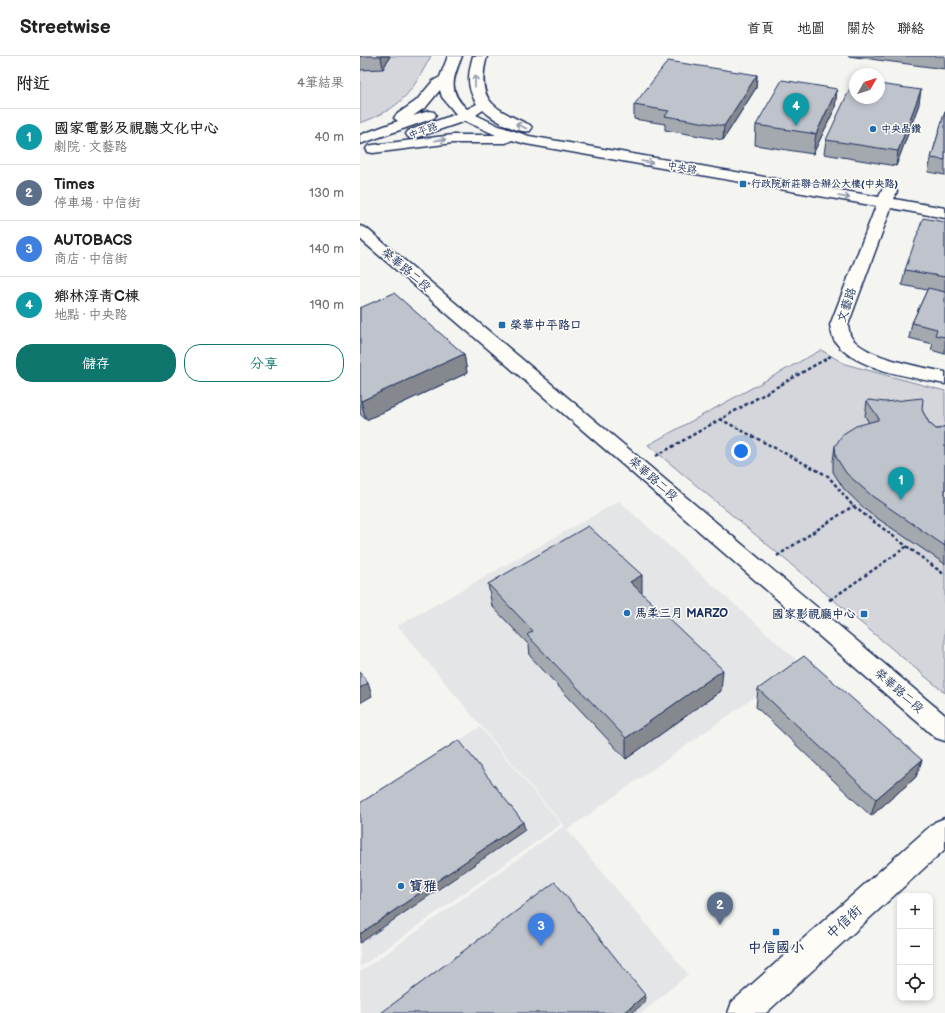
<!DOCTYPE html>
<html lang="zh-TW">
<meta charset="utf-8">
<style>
:root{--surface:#fff;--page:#f2f2f2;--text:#222;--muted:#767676;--line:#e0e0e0;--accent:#0f766e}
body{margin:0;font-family:"Balsamiq Sans","LXGW WenKai TC",sans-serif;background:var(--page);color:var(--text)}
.controls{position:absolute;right:12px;bottom:12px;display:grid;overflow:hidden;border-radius:8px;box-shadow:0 2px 6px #0003}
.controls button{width:36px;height:36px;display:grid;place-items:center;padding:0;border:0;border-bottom:1px solid var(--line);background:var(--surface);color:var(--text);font:20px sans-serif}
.compass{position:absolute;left:489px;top:12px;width:36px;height:36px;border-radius:50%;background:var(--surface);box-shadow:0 2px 6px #0003;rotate:51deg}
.you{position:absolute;left:381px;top:395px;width:14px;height:14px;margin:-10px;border:3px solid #fff;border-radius:50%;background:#1a73e8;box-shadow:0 0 0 6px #1a73e833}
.badge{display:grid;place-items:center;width:26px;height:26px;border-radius:50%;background:var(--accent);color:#fff;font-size:13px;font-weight:700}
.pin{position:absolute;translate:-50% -33px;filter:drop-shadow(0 1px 2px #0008)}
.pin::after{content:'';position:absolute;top:21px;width:14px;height:12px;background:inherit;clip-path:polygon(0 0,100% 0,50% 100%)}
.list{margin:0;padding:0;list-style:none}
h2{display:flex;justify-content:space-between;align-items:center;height:52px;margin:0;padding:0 16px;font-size:17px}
h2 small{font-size:13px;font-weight:400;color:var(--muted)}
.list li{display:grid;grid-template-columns:26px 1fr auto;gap:12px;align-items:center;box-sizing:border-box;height:56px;padding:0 16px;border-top:1px solid var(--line)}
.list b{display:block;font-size:15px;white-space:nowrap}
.list p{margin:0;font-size:13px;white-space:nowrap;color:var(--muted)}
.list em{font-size:13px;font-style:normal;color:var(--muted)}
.actions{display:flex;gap:8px;padding:12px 16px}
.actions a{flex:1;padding:9px 0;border:1px solid var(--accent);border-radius:16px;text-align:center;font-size:14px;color:var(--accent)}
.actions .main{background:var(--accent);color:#fff}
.icon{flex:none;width:22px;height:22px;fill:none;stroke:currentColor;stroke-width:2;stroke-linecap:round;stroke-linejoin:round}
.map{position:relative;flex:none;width:585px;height:957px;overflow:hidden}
header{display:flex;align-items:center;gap:24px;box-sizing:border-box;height:56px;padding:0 20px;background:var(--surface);border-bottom:1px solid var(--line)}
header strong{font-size:19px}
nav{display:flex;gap:22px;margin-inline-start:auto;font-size:14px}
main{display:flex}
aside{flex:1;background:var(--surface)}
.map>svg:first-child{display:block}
</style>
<header>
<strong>Streetwise</strong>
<nav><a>首頁</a><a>地圖</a><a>關於</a><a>聯絡</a></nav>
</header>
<main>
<aside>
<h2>附近<small>4筆結果</small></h2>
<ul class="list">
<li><span class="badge" style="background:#0f9aa8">1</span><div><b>國家電影及視聽文化中心</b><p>劇院 · 文藝路</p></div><em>40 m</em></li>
<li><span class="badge" style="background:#5c6f8a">2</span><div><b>Times</b><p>停車場 · 中信街</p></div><em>130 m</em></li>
<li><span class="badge" style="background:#3f7fe0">3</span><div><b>AUTOBACS</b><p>商店 · 中信街</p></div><em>140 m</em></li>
<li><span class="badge" style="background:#0f9aa8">4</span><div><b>鄉林淳青C棟</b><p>地點 · 中央路</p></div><em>190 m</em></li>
</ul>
<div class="actions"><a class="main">儲存</a><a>分享</a></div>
</aside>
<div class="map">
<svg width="585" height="957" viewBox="0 0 585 957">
<rect width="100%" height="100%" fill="#f4f4f1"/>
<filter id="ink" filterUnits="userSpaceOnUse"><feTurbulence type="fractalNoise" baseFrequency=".025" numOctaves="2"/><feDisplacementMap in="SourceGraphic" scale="8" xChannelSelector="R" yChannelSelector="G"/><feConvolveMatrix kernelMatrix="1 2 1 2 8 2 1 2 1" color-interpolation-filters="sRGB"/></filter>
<g filter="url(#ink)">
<path fill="#e4e5e6" d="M259,445L441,608L207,774L328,918L282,957H0V916L204,770L38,570Z
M120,671L201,768L0,911V748Z"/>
<path fill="#d4d6db" stroke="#78829c" d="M0,0H71C51,37 42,52 0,67Z
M461,294L485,308L585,335V637L288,389Z"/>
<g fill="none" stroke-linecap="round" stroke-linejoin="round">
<defs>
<path id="minor" d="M88,0H102C93,22 87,35 107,53L117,48C106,31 108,18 113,0H127C115,45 133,52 170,69L172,72L170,75C158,78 132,63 123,54L116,59L139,70L169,80L519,141L523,132L529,130L535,132L537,135L534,143L585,152V162L531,152L488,269C489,273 489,278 491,281C505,302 562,311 585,316V328C553,321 493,314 474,284C472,279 471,274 470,269L516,150L166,88L152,84L146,87H93L13,97L8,96L6,93L8,90L13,89L93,79H136L105,65L58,81L53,82L48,81L46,78L48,75L96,58L82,41L80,34L66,51L53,60L69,55L74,56L76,59L74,62L0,88V79L38,65L34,62L36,59L56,45L73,25L80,21Z
M0,170L6,172L585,659V685L576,682L262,408L0,183Z
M585,762V793L406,957H368L372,946L575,766Z"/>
</defs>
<use href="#minor" stroke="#1b2f5e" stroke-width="3"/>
<path stroke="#1b2f5e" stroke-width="2.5" stroke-dasharray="3.5 2.5" stroke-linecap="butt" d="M360,363L468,420L493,450L585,519
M296,400L471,300
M417,500L493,450
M470,544L546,491"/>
<path stroke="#1b2f5e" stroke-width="3" stroke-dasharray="5 3.5" stroke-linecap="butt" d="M469,544L471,543"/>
<use href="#minor" fill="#fdfcf7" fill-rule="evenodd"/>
</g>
<path fill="#a4a8af" stroke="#1b2f5e" d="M0,0H30L23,13L0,14Z
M488,0H585V13Z
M397,19L396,32L363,84L305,74V68L274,63V49Z
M477,33L475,52L453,98L395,89L396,69Z
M559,48L536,110L464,98L466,84Z
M585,55V119L568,116L571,102Z
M585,166V298L571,294L573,288L549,282L552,267L567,234L542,229L545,214Z
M0,252L104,298L107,317L6,364L0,358Z
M507,345L562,354L569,367L576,373H579L585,370V508L508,456L484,433L473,416V405L475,390L509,367L505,360Z
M128,528L282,538L361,635L266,703L170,600L169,589L132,550Z
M398,633L562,704L556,721L511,760L396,651Z"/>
<path fill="#86888f" stroke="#1b2f5e" d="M21,0H30L23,13Z
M397,19L396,32L363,84L364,70Z
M477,33L475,52L453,98L456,78Z
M561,34L559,48L536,110L538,95Z
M104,298L107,317L6,364L1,345Z
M282,519V541L270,526Z
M363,614L361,635L266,703V682Z
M8,627L12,640L0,647V632Z
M562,704L556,721L511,760L516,743Z
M163,766L165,774L0,887V878Z
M285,939V946L272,957H264Z"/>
<path fill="#bfc3cc" stroke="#1b2f5e" d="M308,5L397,19L364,70L305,60L309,55L274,49Z
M422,24L477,33L456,78L396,69Z
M494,24H495V42H519V28L561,34L538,95L466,84Z
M585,55V104L571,102Z
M563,162L585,166V221L545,214Z
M568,232L585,236V281L575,279L577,273L552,267Z
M34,237L104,298L1,345L0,344V252Z
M562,342L563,343L562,354L569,367L576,373H579L585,370V490L512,440L486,417L476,401L475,390L483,378L496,370L518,364V361L507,345L509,344L525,346Z
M228,470L282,519L270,526L363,614L266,682L167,579L173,575L128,528Z
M444,600L562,704L516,743L398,633Z
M0,616L8,627L0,632Z
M99,684L163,766L0,878V747Z
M195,826L285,939L264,957H21Z"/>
<defs><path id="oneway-shaft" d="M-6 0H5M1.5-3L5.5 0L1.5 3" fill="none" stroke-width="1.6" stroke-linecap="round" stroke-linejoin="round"/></defs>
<g stroke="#8c96aa">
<use href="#oneway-shaft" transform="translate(115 25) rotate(-89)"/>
<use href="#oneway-shaft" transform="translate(161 70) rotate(-156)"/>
<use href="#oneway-shaft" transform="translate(80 84) rotate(-6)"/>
<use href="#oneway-shaft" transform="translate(287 106) rotate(10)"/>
<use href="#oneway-shaft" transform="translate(484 141) rotate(10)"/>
</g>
</g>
<g fill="#1f6fb2" stroke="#fdfcf7" stroke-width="1.5">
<circle cx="513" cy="73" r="4"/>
<rect x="379" y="124" width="8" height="8" rx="2"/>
<rect x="138" y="265" width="8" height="8" rx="2"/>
<circle cx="267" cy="557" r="4"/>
<rect x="500" y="554" width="8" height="8" rx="2"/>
<circle cx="41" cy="830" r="4"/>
<rect x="412" y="872" width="8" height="8" rx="2"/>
</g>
<g text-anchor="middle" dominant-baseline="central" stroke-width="3" stroke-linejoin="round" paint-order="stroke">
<g font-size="10" font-weight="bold" fill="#1b2f5e" stroke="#fdfcf7" text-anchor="start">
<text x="521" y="73">中央晶鑽</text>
<text x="391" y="128">行政院新莊聯合辦公大樓(中央路)</text>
</g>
<g font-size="10" fill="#1b2f5e" stroke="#fdfcf7">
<text transform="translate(63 75) rotate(-20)">中平路</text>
<text transform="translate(322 112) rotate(10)">中央路</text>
</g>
<g font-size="12" fill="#1b2f5e" stroke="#fdfcf7">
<text transform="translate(46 214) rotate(40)">榮華路二段</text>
<text transform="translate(487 249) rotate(-72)">文藝路</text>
<text transform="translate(293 423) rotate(41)">榮華路二段</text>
<text transform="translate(539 635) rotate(41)">榮華路二段</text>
</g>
<g font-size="12" font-weight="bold" fill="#1b2f5e" stroke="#fdfcf7" text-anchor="start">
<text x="150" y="269">榮華中平路口</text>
<text x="275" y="557">馬柔三月 MARZO</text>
<text x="496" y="558" text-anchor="end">國家影視廳中心</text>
</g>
<g font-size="14" font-weight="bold" fill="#1b2f5e" stroke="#fdfcf7" text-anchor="start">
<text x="49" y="830">寶雅</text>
<text x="416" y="891" text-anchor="middle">中信國小</text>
</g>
<g font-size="14" fill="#1b2f5e" stroke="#fdfcf7">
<text transform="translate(484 866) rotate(-42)">中信街</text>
</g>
</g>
</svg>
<div class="controls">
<button>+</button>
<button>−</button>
<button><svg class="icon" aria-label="locate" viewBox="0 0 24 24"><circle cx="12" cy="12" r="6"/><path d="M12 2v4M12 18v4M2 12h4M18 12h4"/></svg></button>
</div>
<svg class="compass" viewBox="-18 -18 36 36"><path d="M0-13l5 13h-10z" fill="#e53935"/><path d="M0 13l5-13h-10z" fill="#767676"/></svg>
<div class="you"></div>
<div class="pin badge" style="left:541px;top:444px;background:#0f9aa8">1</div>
<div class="pin badge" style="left:360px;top:869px;background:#5c6f8a">2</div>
<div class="pin badge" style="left:181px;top:890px;background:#3f7fe0">3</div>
<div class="pin badge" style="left:436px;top:70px;background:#0f9aa8">4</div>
</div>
</main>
